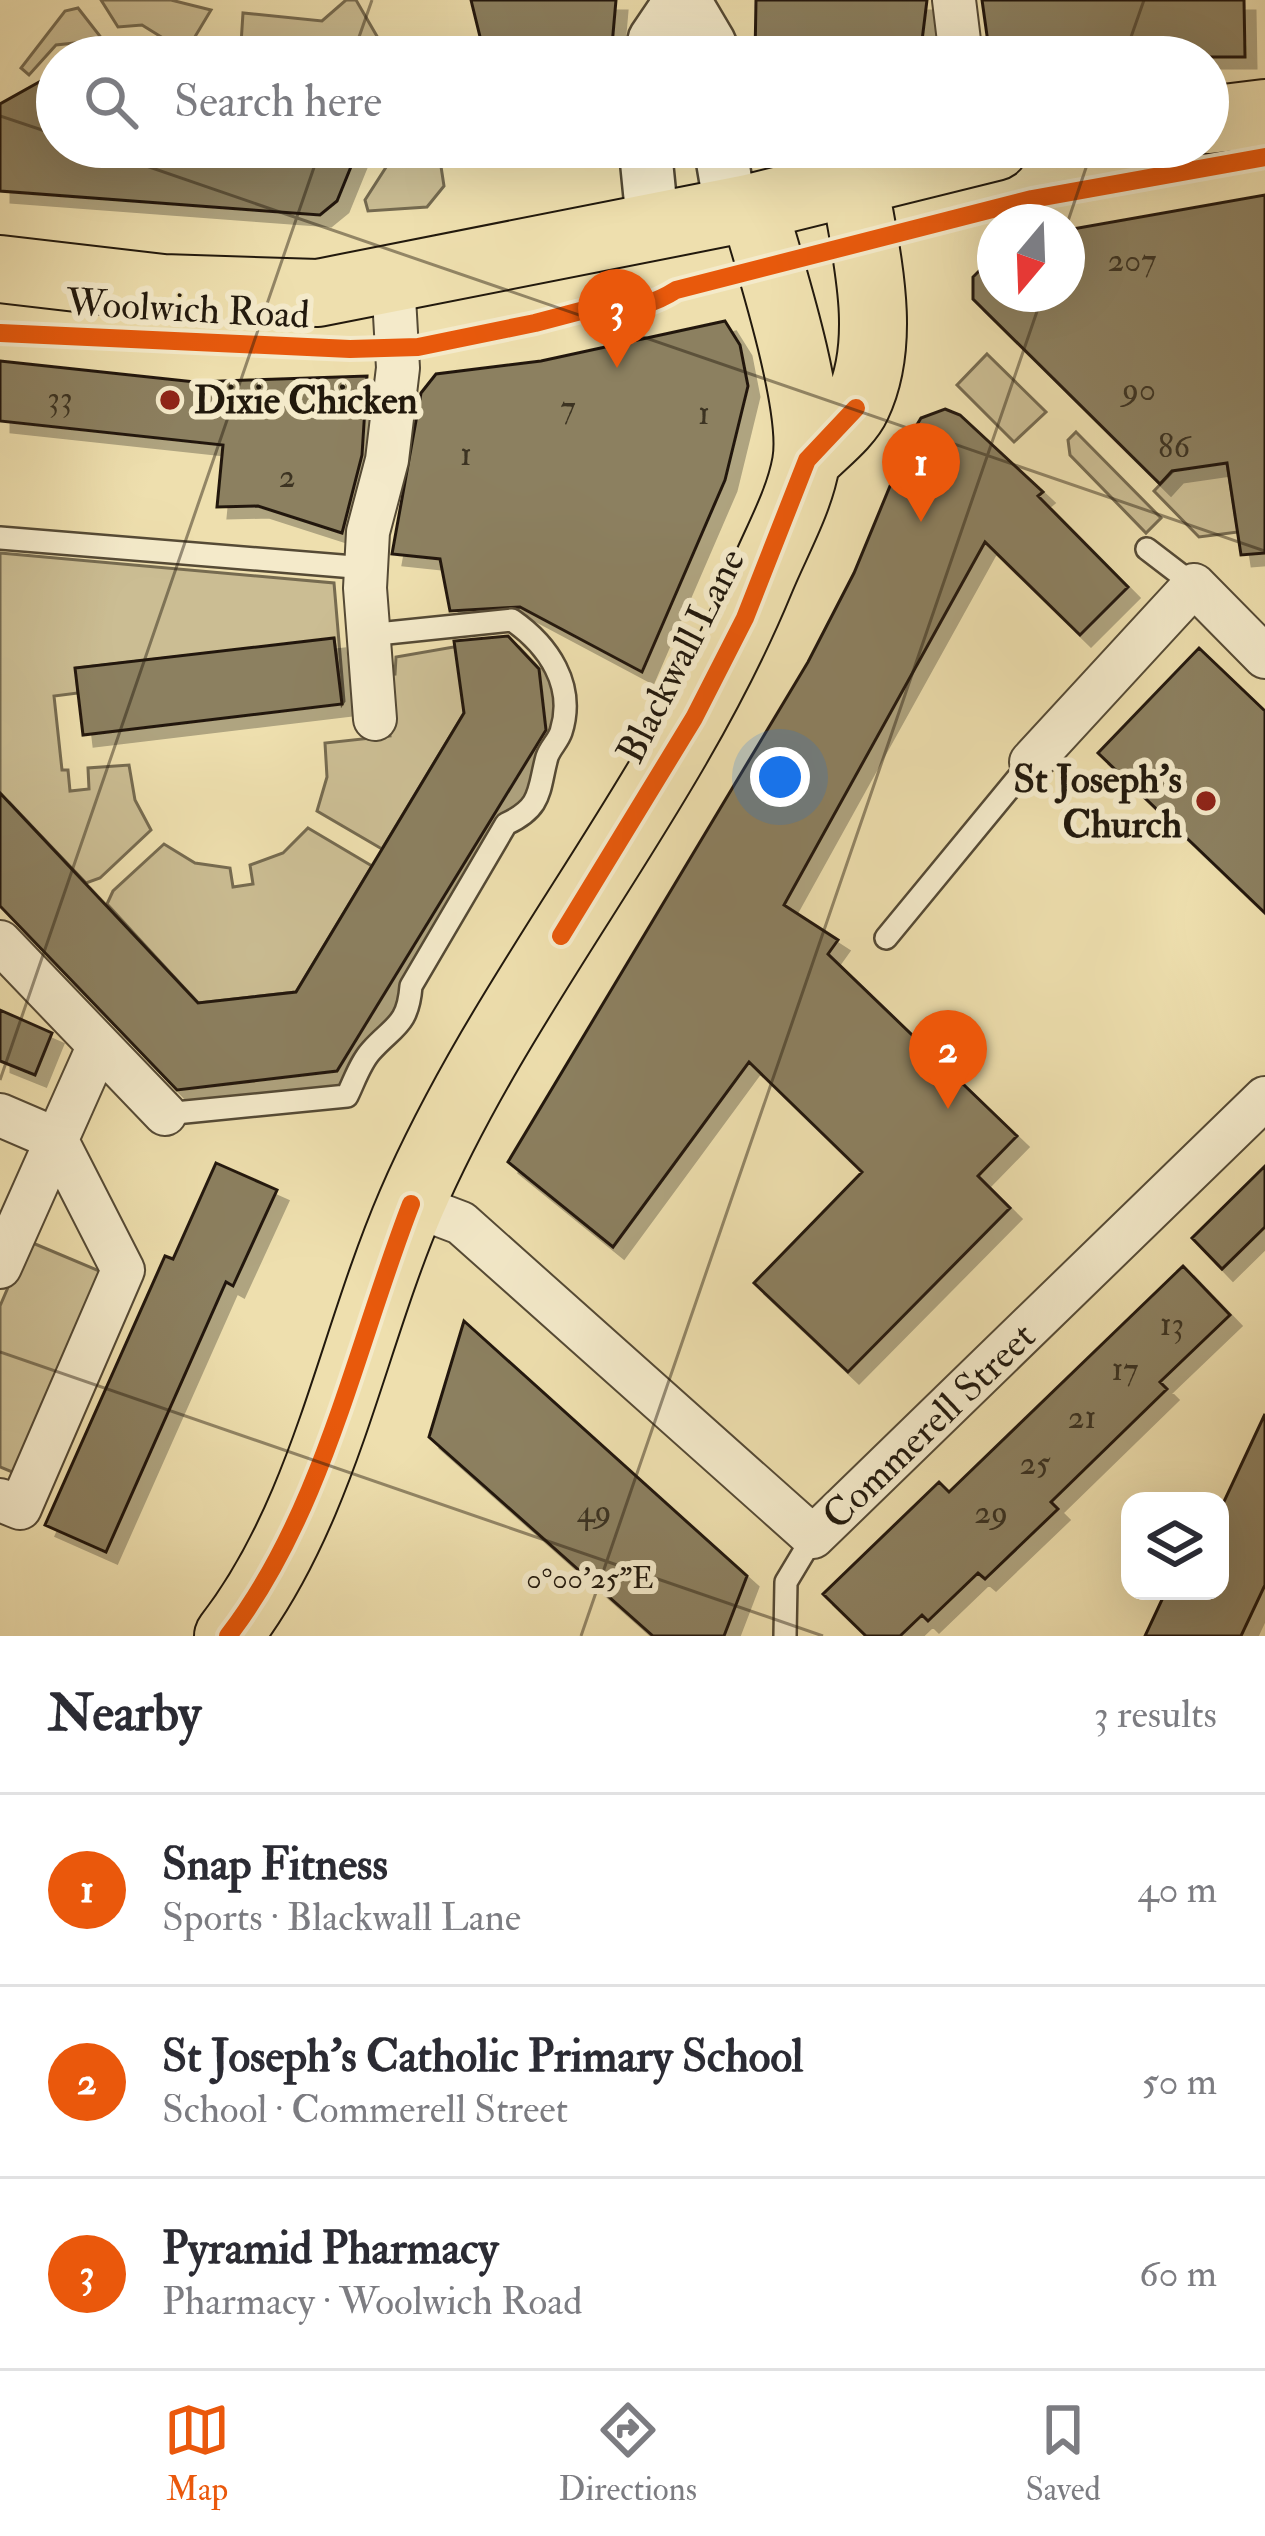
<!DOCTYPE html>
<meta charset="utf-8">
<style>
:root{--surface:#fff;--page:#f2f2f3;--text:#2b2b33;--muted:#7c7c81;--line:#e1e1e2;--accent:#ea580c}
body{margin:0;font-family:"IM FELL Double Pica",serif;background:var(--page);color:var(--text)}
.controls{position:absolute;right:36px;bottom:36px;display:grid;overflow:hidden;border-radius:24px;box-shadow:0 12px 48px #0002}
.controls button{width:108px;height:108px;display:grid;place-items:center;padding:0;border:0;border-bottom:3px solid var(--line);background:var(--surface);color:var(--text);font:60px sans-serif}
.compass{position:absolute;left:977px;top:204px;width:108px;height:108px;border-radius:50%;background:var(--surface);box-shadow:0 12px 48px #0002;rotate:199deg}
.you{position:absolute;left:780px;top:777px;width:42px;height:42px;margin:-30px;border:9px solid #fff;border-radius:50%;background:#1a73e8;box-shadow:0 0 0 18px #1a73e833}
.badge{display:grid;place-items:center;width:78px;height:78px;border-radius:50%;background:var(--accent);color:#fff;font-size:39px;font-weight:700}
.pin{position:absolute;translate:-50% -99px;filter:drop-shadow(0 3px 6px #0008)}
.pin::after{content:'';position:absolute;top:63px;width:42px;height:36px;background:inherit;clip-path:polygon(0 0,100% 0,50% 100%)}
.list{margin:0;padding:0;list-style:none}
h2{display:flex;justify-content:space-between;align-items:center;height:156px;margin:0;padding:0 48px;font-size:51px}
h2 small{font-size:39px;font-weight:400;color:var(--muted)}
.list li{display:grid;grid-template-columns:78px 1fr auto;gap:36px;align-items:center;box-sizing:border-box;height:192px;padding:0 48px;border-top:3px solid var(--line)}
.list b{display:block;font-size:45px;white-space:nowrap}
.list p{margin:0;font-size:39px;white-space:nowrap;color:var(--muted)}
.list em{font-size:39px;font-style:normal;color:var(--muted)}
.icon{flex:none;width:66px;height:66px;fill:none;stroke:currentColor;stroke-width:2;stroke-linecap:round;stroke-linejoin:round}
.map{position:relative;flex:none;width:1265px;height:1636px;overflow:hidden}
.search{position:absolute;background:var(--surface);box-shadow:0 12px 48px #0002;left:36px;right:36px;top:36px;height:132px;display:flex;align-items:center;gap:30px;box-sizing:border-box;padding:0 42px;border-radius:66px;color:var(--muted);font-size:45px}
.sheet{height:732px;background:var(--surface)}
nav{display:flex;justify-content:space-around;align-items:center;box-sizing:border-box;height:168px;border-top:3px solid var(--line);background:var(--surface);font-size:33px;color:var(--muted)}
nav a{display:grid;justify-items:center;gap:6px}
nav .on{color:var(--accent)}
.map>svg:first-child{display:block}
</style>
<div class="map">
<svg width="1265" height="1636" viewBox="0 0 1265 1636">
<defs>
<filter id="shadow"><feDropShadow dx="11" dy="11" stdDeviation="0" flood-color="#0004"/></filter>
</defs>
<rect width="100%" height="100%" fill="#eedfae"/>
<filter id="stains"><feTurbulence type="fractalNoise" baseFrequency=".00167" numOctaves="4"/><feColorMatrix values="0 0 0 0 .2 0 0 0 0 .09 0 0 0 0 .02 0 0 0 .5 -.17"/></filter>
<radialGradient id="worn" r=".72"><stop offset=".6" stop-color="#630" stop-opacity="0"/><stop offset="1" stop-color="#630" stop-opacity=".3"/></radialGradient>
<path fill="#cbbd93" stroke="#766b50" stroke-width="3" d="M101,0H171L211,10L190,45L179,48L142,25L118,27Z
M346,0H356L389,57H347L322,46L246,50L241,44L243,13L322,21Z
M78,8L103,40L56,45L29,75L21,68L65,11Z
M399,147H438L444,186L427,207L368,211L365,200Z
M987,354L1046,412L1014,442L957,385Z
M1211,431L1227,463L1238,532L1199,537L1154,491Z
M1076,432L1161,518L1146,533L1070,455L1068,440Z
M0,553L334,583L344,701L342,704L334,639L76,668L78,693L54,696L62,770H68L70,791L89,789L88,768L129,765L135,800L151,830L100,878L86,883L0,793Z
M465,645L464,713L382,849L317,811L327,777L325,743L390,736L384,675L395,674L396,657Z
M308,828L372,866L296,992L198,1003L107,904L113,891L164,844L195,863L230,868L233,887L253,884L250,865L283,853Z
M28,1241L104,1273L17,1474L0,1467V1306Z"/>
<path fill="#8c8061" stroke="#22190d" stroke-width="3" filter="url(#shadow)" d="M471,0H616L611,57H485Z
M756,0H927L920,57H755Z
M982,0H1244L1245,57H990Z
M57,72V147H359L337,201L320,215L0,191V104Z
M1265,195V553L1241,555L1227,463L1172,471L1160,484L973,299V277L995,255V294H1067V230Z
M725,321L740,345L748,386L725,480L642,672L520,607L450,611L440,559L392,554L421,393L436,374L541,361Z
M0,361L195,382L367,376L362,455L342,533L258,506L217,507L223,445L0,421Z
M945,409L960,415L1043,492L1038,496L1128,587L1080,635L985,542L784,905L838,940L828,954L1017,1136L978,1176L1010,1208L848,1372L754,1283L862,1172L749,1062L613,1247L508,1162L808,662L854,573L912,433L921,418Z
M508,636L539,669L546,730L337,1071L177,1090L0,906V793L198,1003L296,992L464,713L454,641Z
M334,638L342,704L83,735L75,668Z
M1199,648L1265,711V913L1098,753Z
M0,1010L52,1033L35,1075L0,1061Z
M216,1163L277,1190L233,1286L226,1282L106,1552L45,1525L165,1256L173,1259Z
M1265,1166V1227L1222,1269L1192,1238Z
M1183,1266L1230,1315L1160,1382L1167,1389L1051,1502L1058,1509L985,1579L978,1573L928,1621L922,1615L900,1636H866L823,1594L939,1482L949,1492Z
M464,1321L747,1576L724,1636H653L429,1437Z
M1265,1414V1585L1241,1636H1145L1166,1591H1220V1510Z"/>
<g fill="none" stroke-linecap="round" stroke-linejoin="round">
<defs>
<path id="service" d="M0,538L366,568
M1147,549L1194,585
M886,938L1031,762
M165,1114L347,1096C354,1082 360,1063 371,1051C393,1026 408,1026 411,986L506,824C543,807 538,790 547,757C550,748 558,741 561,732C576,685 548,645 512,620L368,635
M785,1636L786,1582L813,1537"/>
<path id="minor" d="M954,0L961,57
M375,719L365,588L368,532L387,460L398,368L393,280
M1031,762L1194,585L1265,657
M0,942L165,1114
M0,1115L56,1139L123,1270L20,1508L0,1500
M411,1204L461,1223L813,1537L1265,1098
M0,1267L98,1047"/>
<path id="tertiary" d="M684,0L710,44L711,57
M652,57L654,40L681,0
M645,147L653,227
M720,147L731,211"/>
<path id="primary" d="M1208,120L1265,113
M0,269L163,288L318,293L753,207L995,147
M807,460C822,444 848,425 857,405C889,338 865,251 854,182
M228,1636C324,1512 350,1346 411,1204C506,985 669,802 760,581C775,544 799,503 806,463C816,407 770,265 753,207"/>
</defs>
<use href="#service" stroke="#554a35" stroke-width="26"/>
<use href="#minor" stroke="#554a35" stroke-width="46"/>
<use href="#tertiary" stroke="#554a35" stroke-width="56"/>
<use href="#primary" stroke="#22190d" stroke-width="70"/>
<use href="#service" stroke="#f4eaca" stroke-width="21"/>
<use href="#minor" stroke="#f4eaca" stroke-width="42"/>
<use href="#tertiary" stroke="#f4eaca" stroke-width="51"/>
<use href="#primary" stroke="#eedfae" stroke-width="66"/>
<defs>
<path id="cycleway" d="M592,308C622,312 651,306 676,290L1032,199L1265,157
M0,333L350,349L418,347L535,323L592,308L606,298
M561,936L694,718L745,618L807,460L856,408
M228,1636C322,1514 356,1346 411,1204"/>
</defs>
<use href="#cycleway" stroke="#f4eaca" stroke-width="26"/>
<use href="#cycleway" stroke="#e8590c" stroke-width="18"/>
</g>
<path fill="none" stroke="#22190d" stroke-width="3" stroke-opacity="0.45" d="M352,57L372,0M1124,57L1144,0M0,116L57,135M91,147L1265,551M1067,224L1093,147M0,1080L321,147M0,1352L823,1636M581,1636L1043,294"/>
<g fill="#8f2418" stroke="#f4eaca" stroke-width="4.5">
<circle cx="170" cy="400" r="12"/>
<circle cx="1206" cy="801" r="12"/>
</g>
<g text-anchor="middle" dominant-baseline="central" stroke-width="12" stroke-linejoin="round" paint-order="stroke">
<g font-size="33" fill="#3c3322">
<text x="1132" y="260">207</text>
<text x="1139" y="389">90</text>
<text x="60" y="398">33</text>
<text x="568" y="407">7</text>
<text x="704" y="413">1</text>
<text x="1174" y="446">86</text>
<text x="466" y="454">1</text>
<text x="287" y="476">2</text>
<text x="1172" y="1324">13</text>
<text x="1125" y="1369">17</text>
<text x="1082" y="1417">21</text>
<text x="1035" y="1463">25</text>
<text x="594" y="1511">49</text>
<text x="991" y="1512">29</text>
</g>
<g font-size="39" fill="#22190d" stroke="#f4eaca">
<text transform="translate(188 309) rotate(3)">Woolwich Road</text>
<text transform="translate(681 656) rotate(-63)">Blackwall Lane</text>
<text transform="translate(929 1426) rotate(-44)">Commerell Street</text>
</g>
<g font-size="39" font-weight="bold" fill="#22190d" stroke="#f4eaca" text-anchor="start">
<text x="194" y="400">Dixie Chicken</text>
<text x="1182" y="779" text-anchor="end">St Joseph's<tspan x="1182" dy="45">Church</tspan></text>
</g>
</g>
<g font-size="30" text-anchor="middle" fill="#22190d" stroke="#f4eaca" stroke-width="12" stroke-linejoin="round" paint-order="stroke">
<text x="590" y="1588">0°00'25"E</text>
</g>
<rect width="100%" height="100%" filter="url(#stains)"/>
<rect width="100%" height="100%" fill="url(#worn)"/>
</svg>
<div class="controls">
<button><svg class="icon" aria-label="layers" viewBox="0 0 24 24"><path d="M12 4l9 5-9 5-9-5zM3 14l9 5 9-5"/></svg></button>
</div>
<svg class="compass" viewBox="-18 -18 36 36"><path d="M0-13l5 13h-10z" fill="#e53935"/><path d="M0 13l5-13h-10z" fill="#7c7c81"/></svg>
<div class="you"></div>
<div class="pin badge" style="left:921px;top:522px">1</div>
<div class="pin badge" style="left:948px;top:1109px">2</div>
<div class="pin badge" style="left:617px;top:368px">3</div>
<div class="search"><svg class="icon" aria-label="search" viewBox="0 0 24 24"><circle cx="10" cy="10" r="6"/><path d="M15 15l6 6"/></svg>Search here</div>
</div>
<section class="sheet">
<h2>Nearby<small>3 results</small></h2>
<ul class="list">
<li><span class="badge">1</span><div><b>Snap Fitness</b><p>Sports · Blackwall Lane</p></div><em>40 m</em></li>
<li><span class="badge">2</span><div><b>St Joseph's Catholic Primary School</b><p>School · Commerell Street</p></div><em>50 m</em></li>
<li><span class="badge">3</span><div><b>Pyramid Pharmacy</b><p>Pharmacy · Woolwich Road</p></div><em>60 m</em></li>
</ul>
</section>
<nav>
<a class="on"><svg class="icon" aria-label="map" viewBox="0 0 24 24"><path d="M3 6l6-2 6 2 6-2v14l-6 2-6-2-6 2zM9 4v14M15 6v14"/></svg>Map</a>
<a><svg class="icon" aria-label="directions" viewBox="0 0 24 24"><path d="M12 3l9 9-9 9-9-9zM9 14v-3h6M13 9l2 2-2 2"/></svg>Directions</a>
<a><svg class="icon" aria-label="saved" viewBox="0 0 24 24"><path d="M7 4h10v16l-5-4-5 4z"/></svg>Saved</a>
</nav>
